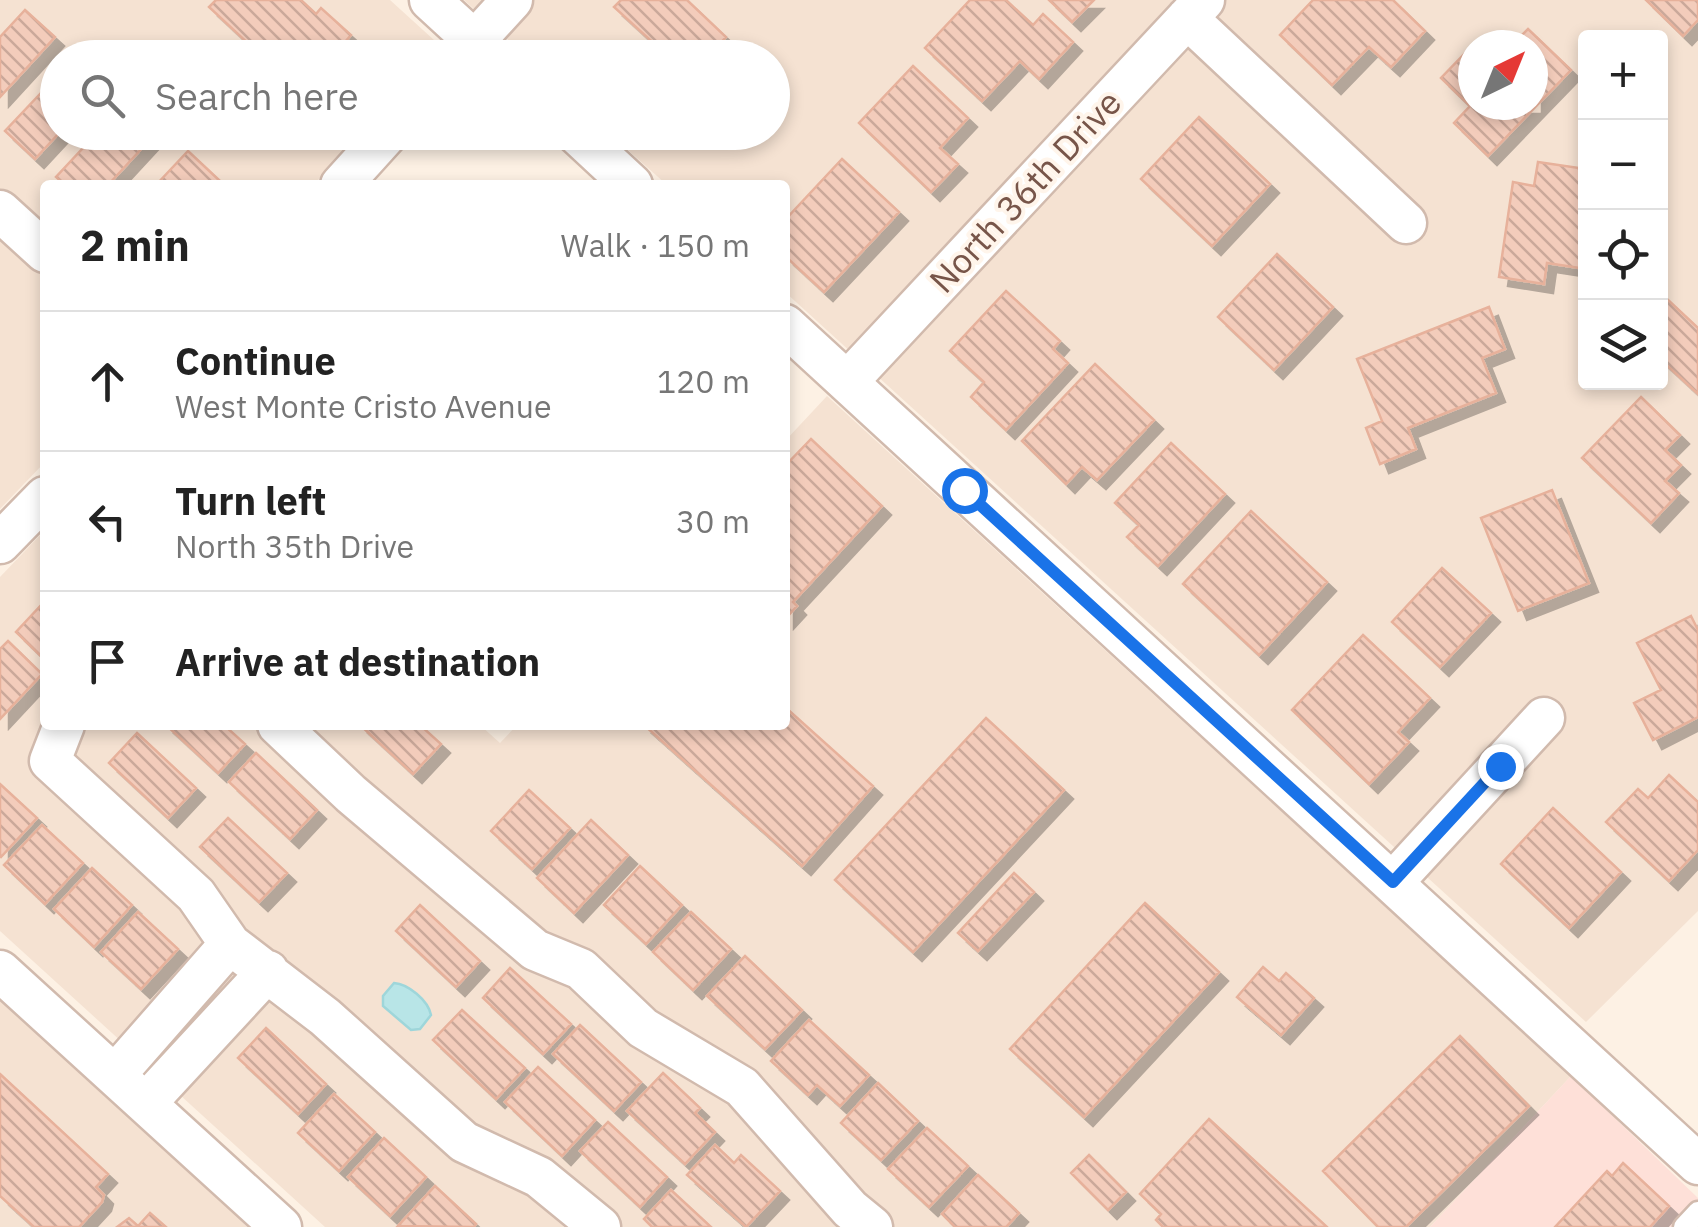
<!DOCTYPE html>
<meta charset="utf-8">
<style>
:root{--surface:#fff;--page:#f6f6f6;--text:#222;--muted:#767676;--line:#e0e0e0}
body{margin:0;font-family:"IBM Plex Sans",sans-serif;background:var(--page);color:var(--text)}
.controls{position:absolute;right:30px;top:30px;display:grid;overflow:hidden;border-radius:10px;box-shadow:0 5px 15px #0003}
.controls button{width:90px;height:90px;display:grid;place-items:center;padding:0;border:0;border-bottom:2px solid var(--line);background:var(--surface);color:var(--text);font:50px sans-serif}
.compass{position:absolute;left:1458px;top:30px;width:90px;height:90px;border-radius:50%;background:var(--surface);box-shadow:0 5px 15px #0003;rotate:43deg}
.stop{position:absolute;width:30px;height:30px;margin:-22px;border:8px solid #1a73e8;border-radius:50%;background:#fff}
.stop.end{background:#1a73e8;border-color:#fff;box-shadow:0 2px 10px #0008}
.list{margin:0;padding:0;list-style:none}
h2{display:flex;justify-content:space-between;align-items:center;height:130px;margin:0;padding:0 40px;font-size:42px}
h2 small{font-size:32px;font-weight:400;color:var(--muted)}
.list li{display:grid;grid-template-columns:65px 1fr auto;gap:30px;align-items:center;box-sizing:border-box;height:140px;padding:0 40px;border-top:2px solid var(--line)}
.list b{display:block;font-size:38px;white-space:nowrap}
.list p{margin:0;font-size:32px;white-space:nowrap;color:var(--muted)}
.list em{font-size:32px;font-style:normal;color:var(--muted)}
.icon{flex:none;width:55px;height:55px;fill:none;stroke:currentColor;stroke-width:2;stroke-linecap:round;stroke-linejoin:round}
.map{position:relative;flex:none;width:1698px;height:1227px;overflow:hidden}
.search{position:absolute;background:var(--surface);box-shadow:0 5px 15px #0003;left:40px;top:40px;width:750px;height:110px;display:flex;align-items:center;gap:25px;box-sizing:border-box;padding:0 35px;border-radius:55px;color:var(--muted);font-size:38px}
.panel{position:absolute;background:var(--surface);box-shadow:0 5px 15px #0003;left:40px;top:180px;width:750px;height:550px;border-radius:10px}
.map>svg:first-child{display:block}
</style>
<div class="map">
<svg width="1698" height="1227" viewBox="0 0 1698 1227">
<defs>
<pattern id="building-back-hatch" width="6" height="6" patternUnits="userSpaceOnUse" patternTransform="scale(2.5)"><rect width="6" height="6" fill="#f3ccbb"/><path d="M-1 5l2 2M0 0l6 6M5-1l2 2" fill="none" stroke="#caa89a"/></pattern>
<filter id="shadow"><feDropShadow dx="9" dy="9" stdDeviation="0" flood-color="#0004"/></filter>
</defs>
<rect width="100%" height="100%" fill="#fdf1e4"/>
<path fill="#f5e2d2" fill-rule="evenodd" d="M0,0H390L445,50L437,57L58,58V132L364,133L313,185H45V462L0,509Z
M464,0H1698V911L1586,1022L785,292V185H667L609,133L772,132V58L527,57ZM1586,38H1660V382H1586ZM1473,45H1533V105H1473Z
M827,396L1571,1076L1430,1227H325L0,931V577L45,530V725H480L500,743L517,725H785V441Z
M0,999L249,1227H0Z"/>
<path fill="#fee0d8" d="M1571,1076L1698,1198V1227H1430Z"/>
<path fill="#b8e5e7" stroke="#9ed6da" stroke-width="2.5" d="M394,983C408,984 428,1000 431,1015L420,1029L411,1030L383,1006V996Z"/>
<path fill="url(#building-back-hatch)" stroke="#e7b19b" stroke-width="2.5" filter="url(#shadow)" d="M216,0H301L316,14L321,8L351,35L331,58H241L251,46L209,7Z
M621,0H687L726,37L707,58H650L659,48L614,7Z
M970,0H1006L1033,25L1043,14L1073,42L1039,79L1020,61L982,101L925,48Z
M1049,0H1094L1072,22Z
M1313,0H1393L1425,31L1391,67L1369,47L1332,85L1280,35Z
M1646,0H1698V20L1683,36Z
M25,10L55,37L0,97V37Z
M1528,29L1571,70L1488,156L1454,123L1470,106L1441,78L1471,47L1473,105H1533V45H1512Z
M913,66L968,118L940,148L958,164L931,192L859,123Z
M58,75L60,132L35,159L5,131Z
M1199,117L1270,184L1212,246L1141,179Z
M98,132H157L108,185H65L56,177Z
M188,151L220,181L156,185Z
M842,159L899,212L824,292L785,256V220Z
M1538,162L1586,169V269L1547,263L1544,284L1499,277L1513,182L1534,186Z
M1277,254L1333,307L1274,370L1218,317Z
M1006,291L1060,341L1053,349L1068,363L1006,430L971,397L984,382L950,351Z
M1667,299L1698,328V394L1660,359V306Z
M1489,307L1505,349L1482,358L1496,393L1408,428L1416,449L1380,464L1366,428L1382,421L1357,359Z
M1095,364L1154,420L1097,480L1082,467L1066,484L1022,441Z
M1641,397L1680,435L1665,450L1681,465L1665,481L1679,493L1651,523L1582,458Z
M811,439L882,506L793,602L797,606L785,619V466Z
M1171,443L1225,494L1158,566L1127,537L1139,525L1115,503Z
M1552,490L1589,583L1518,611L1481,518Z
M1251,511L1327,582L1259,655L1183,584Z
M1442,568L1491,613L1440,667L1392,622Z
M45,601V660L16,632Z
M1691,616L1698,630V717L1653,740L1634,703L1661,690L1637,643Z
M1363,635L1430,698L1398,732L1409,742L1369,784L1292,710Z
M8,641L42,674L0,719V649Z
M785,707L873,786L802,866L644,725H785Z
M986,718L1064,790L913,952L835,880Z
M166,725H224L245,744L218,773Z
M360,725H420L441,744L413,774Z
M137,733L196,788L168,818L109,763Z
M256,753L317,810L290,839L229,782Z
M1669,775L1698,802V850L1669,881L1606,822L1638,789L1648,798Z
M0,784L37,818L1,857L0,856Z
M529,790L570,828L532,869L491,831Z
M1553,808L1621,872L1569,928L1501,864Z
M228,818L287,873L259,902L200,847Z
M591,820L628,855L574,913L537,878Z
M42,825L83,863L45,904L4,865Z
M640,866L682,905L646,944L604,905Z
M92,868L132,905L94,947L54,909Z
M1014,873L1034,892L978,951L958,933Z
M1145,903L1219,972L1084,1117L1010,1049Z
M420,905L480,961L456,987L396,931Z
M138,912L178,949L141,989L101,952Z
M691,912L731,949L693,990L653,952Z
M745,956L802,1010L765,1049L707,996Z
M1263,967L1279,981L1286,973L1314,998L1281,1035L1237,997Z
M510,968L571,1024L543,1054L483,998Z
M462,1010L525,1068L496,1099L433,1040Z
M809,1020L869,1075L840,1106L817,1085L808,1095L771,1061Z
M580,1025L641,1082L614,1111L553,1054Z
M266,1028L326,1084L298,1114L238,1058Z
M1460,1036L1529,1106L1406,1227H1378L1323,1171Z
M538,1067L595,1120L562,1156L505,1102Z
M663,1073L700,1108L695,1113L715,1132L685,1164L627,1111Z
M0,1074L108,1174L96,1187L104,1195L102,1202L79,1227H34L0,1196Z
M878,1083L918,1121L881,1160L841,1123Z
M334,1094L375,1132L339,1171L298,1133Z
M1209,1119L1327,1227H1163L1156,1220L1161,1214L1140,1194Z
M608,1122L667,1177L640,1207L580,1151Z
M927,1128L968,1166L929,1207L888,1169Z
M384,1138L426,1177L390,1216L348,1177Z
M715,1145L734,1163L741,1155L780,1191L746,1227L687,1175Z
M1089,1155L1126,1192L1108,1210L1071,1173Z
M1623,1163L1669,1206L1650,1227H1555L1607,1171L1612,1176Z
M978,1175L1019,1213L1006,1227H955L942,1214Z
M435,1186L476,1224L474,1227L398,1226Z
M671,1190L711,1227H652L644,1219Z
M150,1213L166,1227H117L129,1218L138,1226Z"/>
<g fill="none" stroke-linecap="round" stroke-linejoin="round">
<defs>
<path id="service" d="M1684,1227L1698,1212"/>
<path id="minor" d="M430,0L493,58
M1187,18L1406,223
M459,58L512,0
M575,132L632,185
M341,185L389,132
M0,211L45,252
M785,325L1698,1164
M847,382L1204,0
M0,543L45,497
M64,725L50,761L196,895L230,944L325,1017L464,1142L539,1177L600,1227
M278,725L351,794L535,950L581,969L643,1028L742,1087L850,1209L872,1227
M1393,882L1544,718
M0,971L281,1227
M115,1075L230,944
M146,1103L268,971"/>
</defs>
<use href="#service" stroke="#d1baad" stroke-width="25"/>
<use href="#minor" stroke="#d1baad" stroke-width="45"/>
<use href="#service" stroke="#fff" stroke-width="20"/>
<use href="#minor" stroke="#fff" stroke-width="40"/>
</g>
<g fill="none" stroke-linecap="round" stroke-linejoin="round">
<path stroke="#1a73e8" stroke-width="12" d="M964,490L1393,882L1500,766"/>
</g>
<g text-anchor="middle" dominant-baseline="central" stroke-width="8" stroke-linejoin="round" paint-order="stroke">
<g font-size="35" fill="#775549" stroke="#fff5eb">
<text transform="translate(1025 191) rotate(-47)">North 36th Drive</text>
</g>
</g>
</svg>
<div class="controls">
<button>+</button>
<button>−</button>
<button><svg class="icon" aria-label="locate" viewBox="0 0 24 24"><circle cx="12" cy="12" r="6"/><path d="M12 2v4M12 18v4M2 12h4M18 12h4"/></svg></button>
<button><svg class="icon" aria-label="layers" viewBox="0 0 24 24"><path d="M12 4l9 5-9 5-9-5zM3 14l9 5 9-5"/></svg></button>
</div>
<svg class="compass" viewBox="-18 -18 36 36"><path d="M0-13l5 13h-10z" fill="#e53935"/><path d="M0 13l5-13h-10z" fill="#767676"/></svg>
<div class="stop" style="left:964px;top:490px"></div>
<div class="stop end" style="left:1500px;top:766px"></div>
<div class="search"><svg class="icon" aria-label="search" viewBox="0 0 24 24"><circle cx="10" cy="10" r="6"/><path d="M15 15l6 6"/></svg>Search here</div>
<section class="panel">
<h2>2 min<small>Walk · 150 m</small></h2>
<ul class="list">
<li><svg class="icon" aria-label="ahead" viewBox="0 0 24 24"><path d="M12 20V5M6 11l6-6 6 6"/></svg><div><b>Continue</b><p>West Monte Cristo Avenue</p></div><em>120 m</em></li>
<li><svg class="icon" aria-label="left" viewBox="0 0 24 24"><path d="M17 20v-9H6M10 6l-5 5 5 5"/></svg><div><b>Turn left</b><p>North 35th Drive</p></div><em>30 m</em></li>
<li><svg class="icon" aria-label="arrive" viewBox="0 0 24 24"><path d="M6 21V4h12l-3 4 3 4H6"/></svg><div><b>Arrive at destination</b></div></li>
</ul>
</section>
</div>
